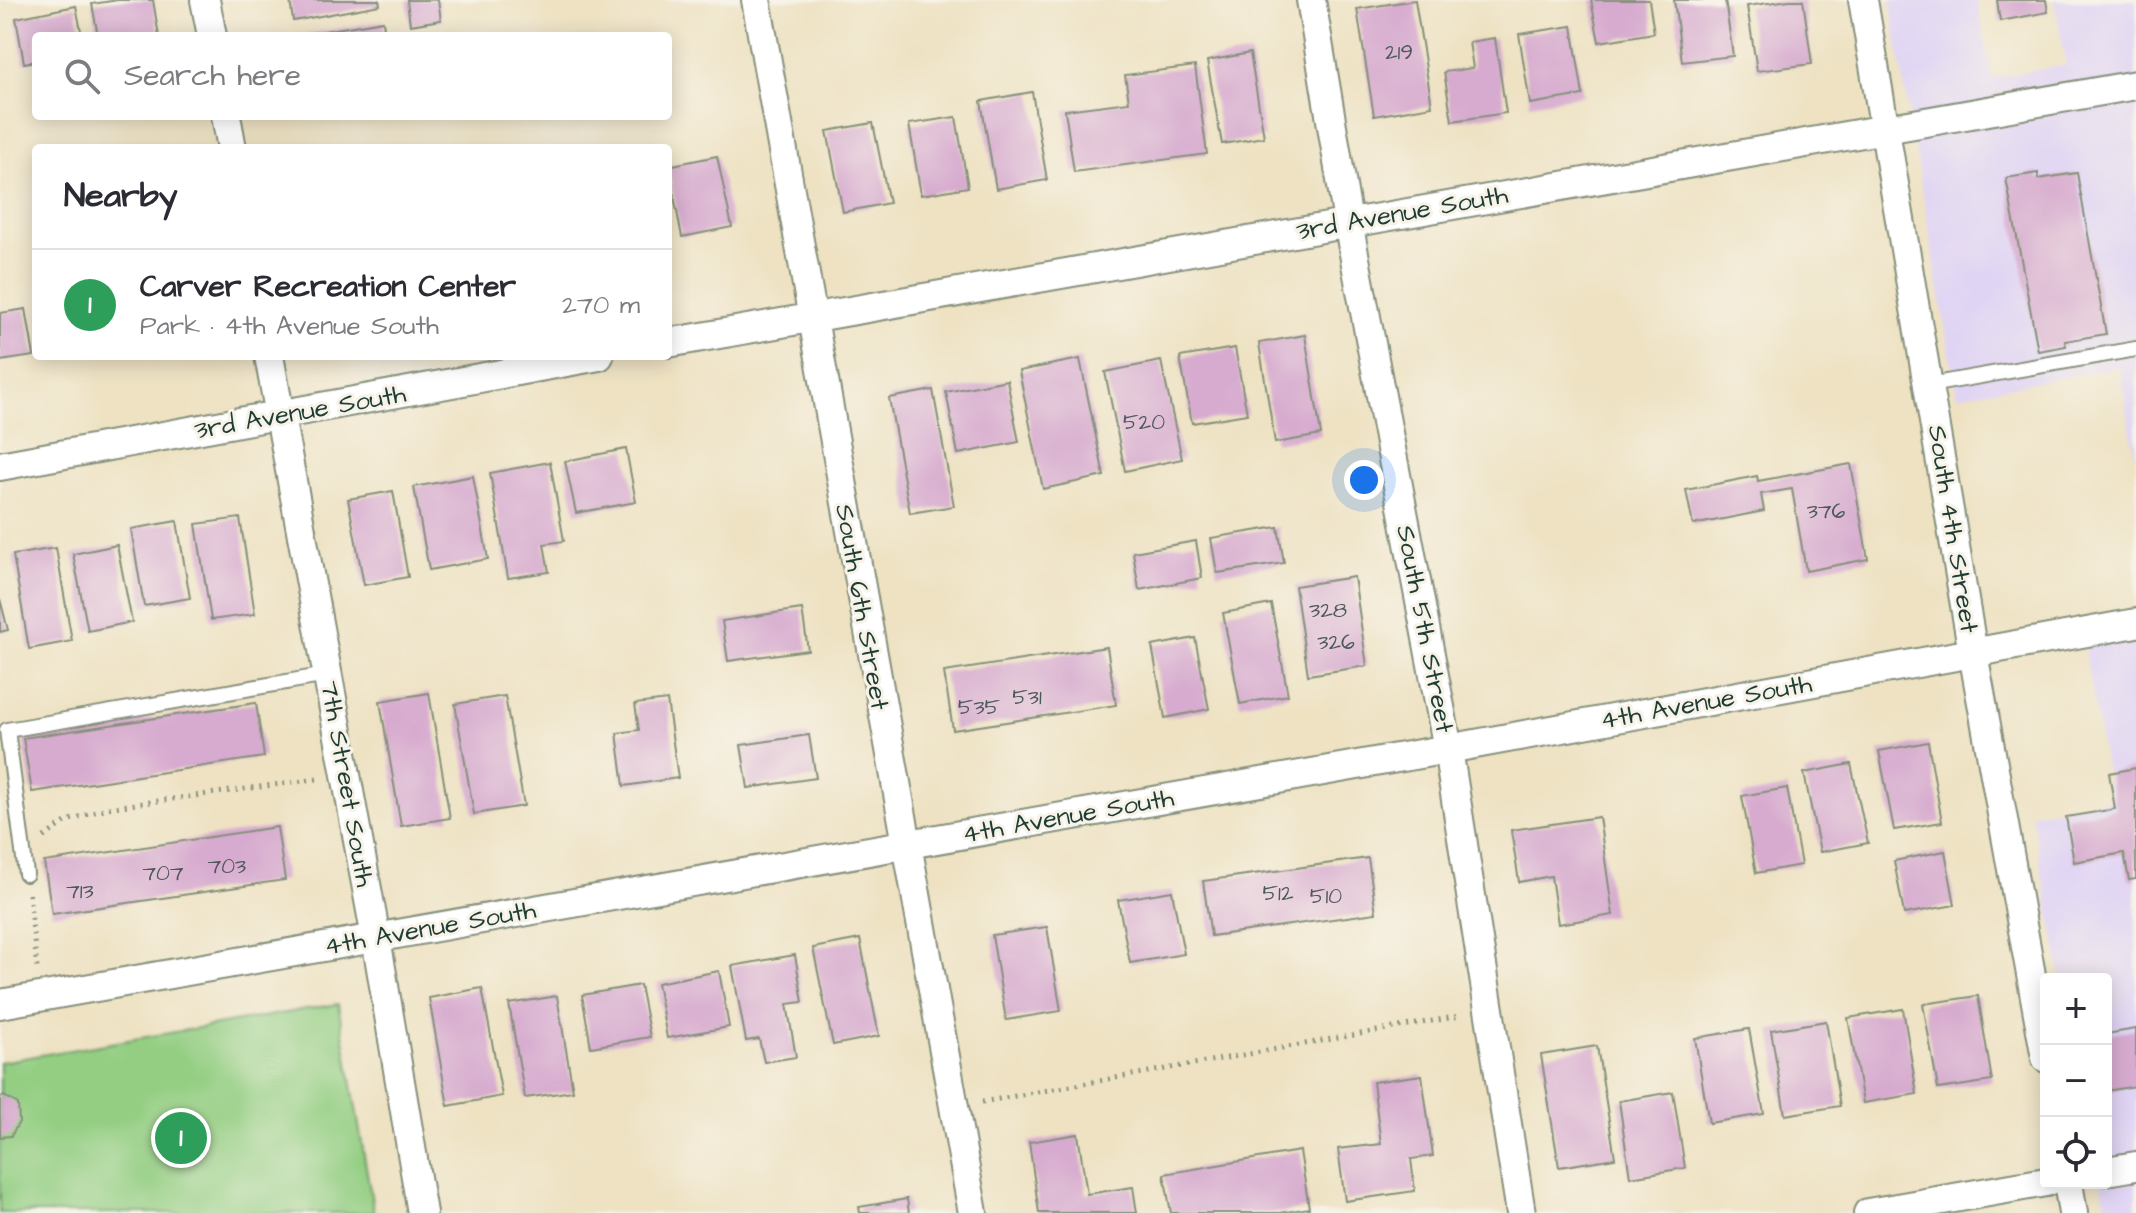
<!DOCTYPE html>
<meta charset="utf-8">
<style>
:root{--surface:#fff;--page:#f7f7f7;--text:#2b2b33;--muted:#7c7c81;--line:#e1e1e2;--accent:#c8321e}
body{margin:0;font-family:"Architects Daughter",sans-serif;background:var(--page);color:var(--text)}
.controls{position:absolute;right:24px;bottom:24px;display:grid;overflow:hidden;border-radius:8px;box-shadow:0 4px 20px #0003}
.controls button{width:72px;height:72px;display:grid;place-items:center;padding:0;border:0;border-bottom:2px solid var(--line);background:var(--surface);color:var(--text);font:40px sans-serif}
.you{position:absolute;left:1364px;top:480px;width:28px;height:28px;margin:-20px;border:6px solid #fff;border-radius:50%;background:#1a73e8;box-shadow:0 0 0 12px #1a73e833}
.badge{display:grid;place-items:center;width:52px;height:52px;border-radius:50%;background:var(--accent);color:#fff;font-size:26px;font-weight:700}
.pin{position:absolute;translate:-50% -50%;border:4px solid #fff;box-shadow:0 2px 8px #0006}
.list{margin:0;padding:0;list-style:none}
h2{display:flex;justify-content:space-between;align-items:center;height:104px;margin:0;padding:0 32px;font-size:34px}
h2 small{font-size:26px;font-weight:400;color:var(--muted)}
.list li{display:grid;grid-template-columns:52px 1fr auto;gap:24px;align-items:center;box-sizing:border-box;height:112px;padding:0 32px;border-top:2px solid var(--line)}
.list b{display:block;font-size:30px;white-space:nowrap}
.list p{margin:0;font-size:26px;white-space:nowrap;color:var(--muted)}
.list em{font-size:26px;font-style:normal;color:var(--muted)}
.icon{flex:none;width:44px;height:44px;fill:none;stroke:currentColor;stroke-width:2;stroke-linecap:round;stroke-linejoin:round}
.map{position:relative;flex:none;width:2136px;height:1213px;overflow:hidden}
.search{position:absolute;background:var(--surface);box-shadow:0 4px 20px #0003;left:32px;top:32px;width:640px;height:88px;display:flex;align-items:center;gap:20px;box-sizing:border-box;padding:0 28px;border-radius:8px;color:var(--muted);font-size:30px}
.panel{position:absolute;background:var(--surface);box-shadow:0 4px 20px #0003;left:32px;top:144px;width:640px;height:216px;border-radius:8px}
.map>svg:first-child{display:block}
</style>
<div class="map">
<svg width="2136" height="1213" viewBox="0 0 2136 1213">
<rect width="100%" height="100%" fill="#f7f3e8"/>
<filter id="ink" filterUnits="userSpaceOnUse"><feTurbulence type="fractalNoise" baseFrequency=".0125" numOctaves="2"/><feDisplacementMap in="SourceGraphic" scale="16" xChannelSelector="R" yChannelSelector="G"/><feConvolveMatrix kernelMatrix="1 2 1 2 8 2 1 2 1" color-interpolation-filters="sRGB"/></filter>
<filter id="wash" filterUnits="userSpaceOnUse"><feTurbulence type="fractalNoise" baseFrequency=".006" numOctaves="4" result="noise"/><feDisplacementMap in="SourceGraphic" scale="32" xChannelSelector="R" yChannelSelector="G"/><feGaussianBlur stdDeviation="1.8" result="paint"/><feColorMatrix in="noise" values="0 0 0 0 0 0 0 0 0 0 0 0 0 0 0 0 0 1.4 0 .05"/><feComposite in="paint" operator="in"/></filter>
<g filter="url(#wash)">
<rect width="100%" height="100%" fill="#eee2c3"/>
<path fill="#e0d4f4" d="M1890,0H1977L1992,78L2066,65L2054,0H2136V460L2119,367L1957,396Z
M2136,627V1213H2107L2101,1183H2106V979H2062L2031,814L2111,800L2082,636Z"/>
<path fill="#93ce82" stroke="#59865b" stroke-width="2" d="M338,1004L374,1213H0V1062Z"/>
<g id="blocks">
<path fill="#d7abcf" d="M118,0H153L159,36H98L92,4Z
M290,0H379L380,5L293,21Z
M407,0H438L441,20L410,25Z
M1415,0L1432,106L1374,116L1357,9Z
M1591,0H1649L1654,33L1599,42Z
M1674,0H1725L1733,56L1682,62Z
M1789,0H1803L1812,64L1757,71L1747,6Z
M1997,0H2046L2048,12L2000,21Z
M76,6L82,36H36V61L24,63L16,18Z
M383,21L385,36H306V34Z
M1572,26L1583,95L1530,104L1519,34Z
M1495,38L1506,113L1452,121L1444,72L1473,68L1469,42Z
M1250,53L1264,137L1222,144L1207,61Z
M1195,66L1207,154L1074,172L1065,110L1129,102L1125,75Z
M1032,92L1047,180L996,189L981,101Z
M956,117L968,187L921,195L909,124Z
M873,123L889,203L843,212L827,131Z
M717,156L732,227L682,237L668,166Z
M2038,173V179L2077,173L2106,334L2065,341L2066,346L2038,351L2006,178Z
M26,309L34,356L0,361V313Z
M1305,335L1321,435L1275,443L1259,343Z
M1235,348L1247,414L1192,423L1180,357Z
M1080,359L1104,476L1043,489L1019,371Z
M1161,361L1182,459L1125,471L1105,372Z
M1007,380L1019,442L958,454L946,392Z
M933,390L954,506L910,513L889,398Z
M626,449L636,502L576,513L565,461Z
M550,462L564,541L544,544L549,572L508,578L490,473Z
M1851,464L1868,559L1806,571L1792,489L1761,494L1764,511L1693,525L1686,490L1757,476L1758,481Z
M473,476L488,559L429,570L414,487Z
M393,491L408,577L364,585L348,499Z
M240,518L255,614L211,620L196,524Z
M177,521L190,598L144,606L131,529Z
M1278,527L1284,563L1217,573L1211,538Z
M1196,541L1202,578L1139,590L1133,552Z
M117,545L132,622L88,631L73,554Z
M56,548L72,641L29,649L13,555Z
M1354,577L1367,666L1308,675L1295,586Z
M0,599L8,630L0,632Z
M1271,604L1288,695L1240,704L1223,613Z
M802,609L808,650L728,661L722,621Z
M1195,638L1209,709L1165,718L1152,646Z
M1107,647L1116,705L953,730L944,672Z
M429,693L450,818L401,826L380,701Z
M505,696L524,806L474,814L455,704Z
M667,700L678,778L624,786L617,733L639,730L635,704Z
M256,703L264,757L32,792L23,738Z
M809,735L816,778L748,788L741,745Z
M1928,742L1942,822L1894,830L1879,751Z
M1851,764L1868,843L1820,852L1804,773Z
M2136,768V879L2129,880L2124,853L2074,862L2066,817L2115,809L2109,773Z
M1787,788L1801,865L1756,873L1742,796Z
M1599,817L1613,915L1558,924L1551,876L1519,882L1511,830Z
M277,827L285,880L52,914L44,862Z
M1945,851L1955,905L1904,914L1894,861Z
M1368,858L1376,913L1211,936L1203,881Z
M1172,891L1184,954L1130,963L1118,900Z
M1047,927L1061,1011L1006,1020L992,935Z
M860,939L879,1036L833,1045L813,948Z
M795,955L803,1002L787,1004L796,1057L764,1062L759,1039L746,1041L732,966Z
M719,971L729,1027L667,1038L657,983Z
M640,985L650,1037L591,1047L582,995Z
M482,988L502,1096L448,1106L429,998Z
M557,996L573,1091L525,1098L509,1004Z
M1978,996L1992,1081L1938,1089L1923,1004Z
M1903,1009L1917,1094L1863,1103L1848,1018Z
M1826,1021L1840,1106L1785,1115L1771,1030Z
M1749,1029L1764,1114L1709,1123L1695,1038Z
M2136,1029V1086L2106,1091V1034Z
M1597,1046L1615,1158L1559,1167L1541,1055Z
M1422,1075L1433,1156L1411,1159L1415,1191L1345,1201L1338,1149L1381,1144L1373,1082Z
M1673,1092L1685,1168L1630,1177L1619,1101Z
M4,1096L18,1104L19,1122L11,1136L0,1137V1097Z
M1078,1134L1087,1194L1133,1187L1137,1213H1039L1029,1142Z
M1300,1151L1309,1208L1280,1213H1171L1164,1174Z
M907,1199L909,1213H860L859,1207Z"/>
</g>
</g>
<g filter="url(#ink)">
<use href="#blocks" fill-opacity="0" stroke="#86907c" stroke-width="2"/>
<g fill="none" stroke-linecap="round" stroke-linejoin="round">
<defs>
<path id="service" d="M1929,385L2136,349
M26,874L7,730L327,675"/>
<path id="minor" d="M205,0L212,36
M756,0L973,1213
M1311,0L1348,222L1448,749L1521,1213
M1863,0L1973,653L2046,1058
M226,116L232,148
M668,343L2136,85
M269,356L376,938L422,1213
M0,466L599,356
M0,1004L1448,749L2136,623
M2106,1171L2136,1166
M2068,1183L2073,1213
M1868,1213L2046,1182"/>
</defs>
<use href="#service" stroke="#86907c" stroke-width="18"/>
<use href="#minor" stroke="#86907c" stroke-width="32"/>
<path stroke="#86907c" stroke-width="5" stroke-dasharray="2 6" stroke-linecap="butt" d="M44,837L67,821L107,808L317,779
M29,894L37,968
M982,1102L1460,1016"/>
<use href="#service" stroke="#fff" stroke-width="14"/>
<use href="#minor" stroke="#fff" stroke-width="28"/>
</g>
</g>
<g text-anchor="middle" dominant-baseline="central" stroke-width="6" stroke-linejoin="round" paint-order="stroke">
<g font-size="22" fill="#4d585b">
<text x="1399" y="52">219</text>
<text x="1144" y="422">520</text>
<text x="1826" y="511">376</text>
<text x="1328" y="610">328</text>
<text x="1336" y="642">326</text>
<text x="1027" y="697">531</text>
<text x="979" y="707">535</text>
<text x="227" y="866">703</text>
<text x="163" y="873">707</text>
<text x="80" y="891">713</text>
<text x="1278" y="893">512</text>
<text x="1326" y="896">510</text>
</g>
<g font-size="26" fill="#1f3d34" stroke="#f7f3e8">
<text transform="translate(1402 213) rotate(-10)">3rd Avenue South</text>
<text transform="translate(300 412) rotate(-10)">3rd Avenue South</text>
<text transform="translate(1953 529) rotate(81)">South 4th Street</text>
<text transform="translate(862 607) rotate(80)">South 6th Street</text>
<text transform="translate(1425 629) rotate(79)">South 5th Street</text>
<text transform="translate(1706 702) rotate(-10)">4th Avenue South</text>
<text transform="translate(347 784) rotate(80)">7th Street South</text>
<text transform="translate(1068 816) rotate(-10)">4th Avenue South</text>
<text transform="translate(430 928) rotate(-10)">4th Avenue South</text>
</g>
</g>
</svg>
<div class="controls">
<button>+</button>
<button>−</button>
<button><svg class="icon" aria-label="locate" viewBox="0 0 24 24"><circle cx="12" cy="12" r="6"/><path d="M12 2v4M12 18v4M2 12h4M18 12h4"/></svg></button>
</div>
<div class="you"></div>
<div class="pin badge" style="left:181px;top:1138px;background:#2e9e5b">1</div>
<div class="search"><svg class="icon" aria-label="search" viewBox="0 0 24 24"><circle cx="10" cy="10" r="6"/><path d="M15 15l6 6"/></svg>Search here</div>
<section class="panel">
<h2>Nearby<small></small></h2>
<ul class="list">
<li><span class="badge" style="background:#2e9e5b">1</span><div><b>Carver Recreation Center</b><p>Park · 4th Avenue South</p></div><em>270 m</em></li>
</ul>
</section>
</div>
